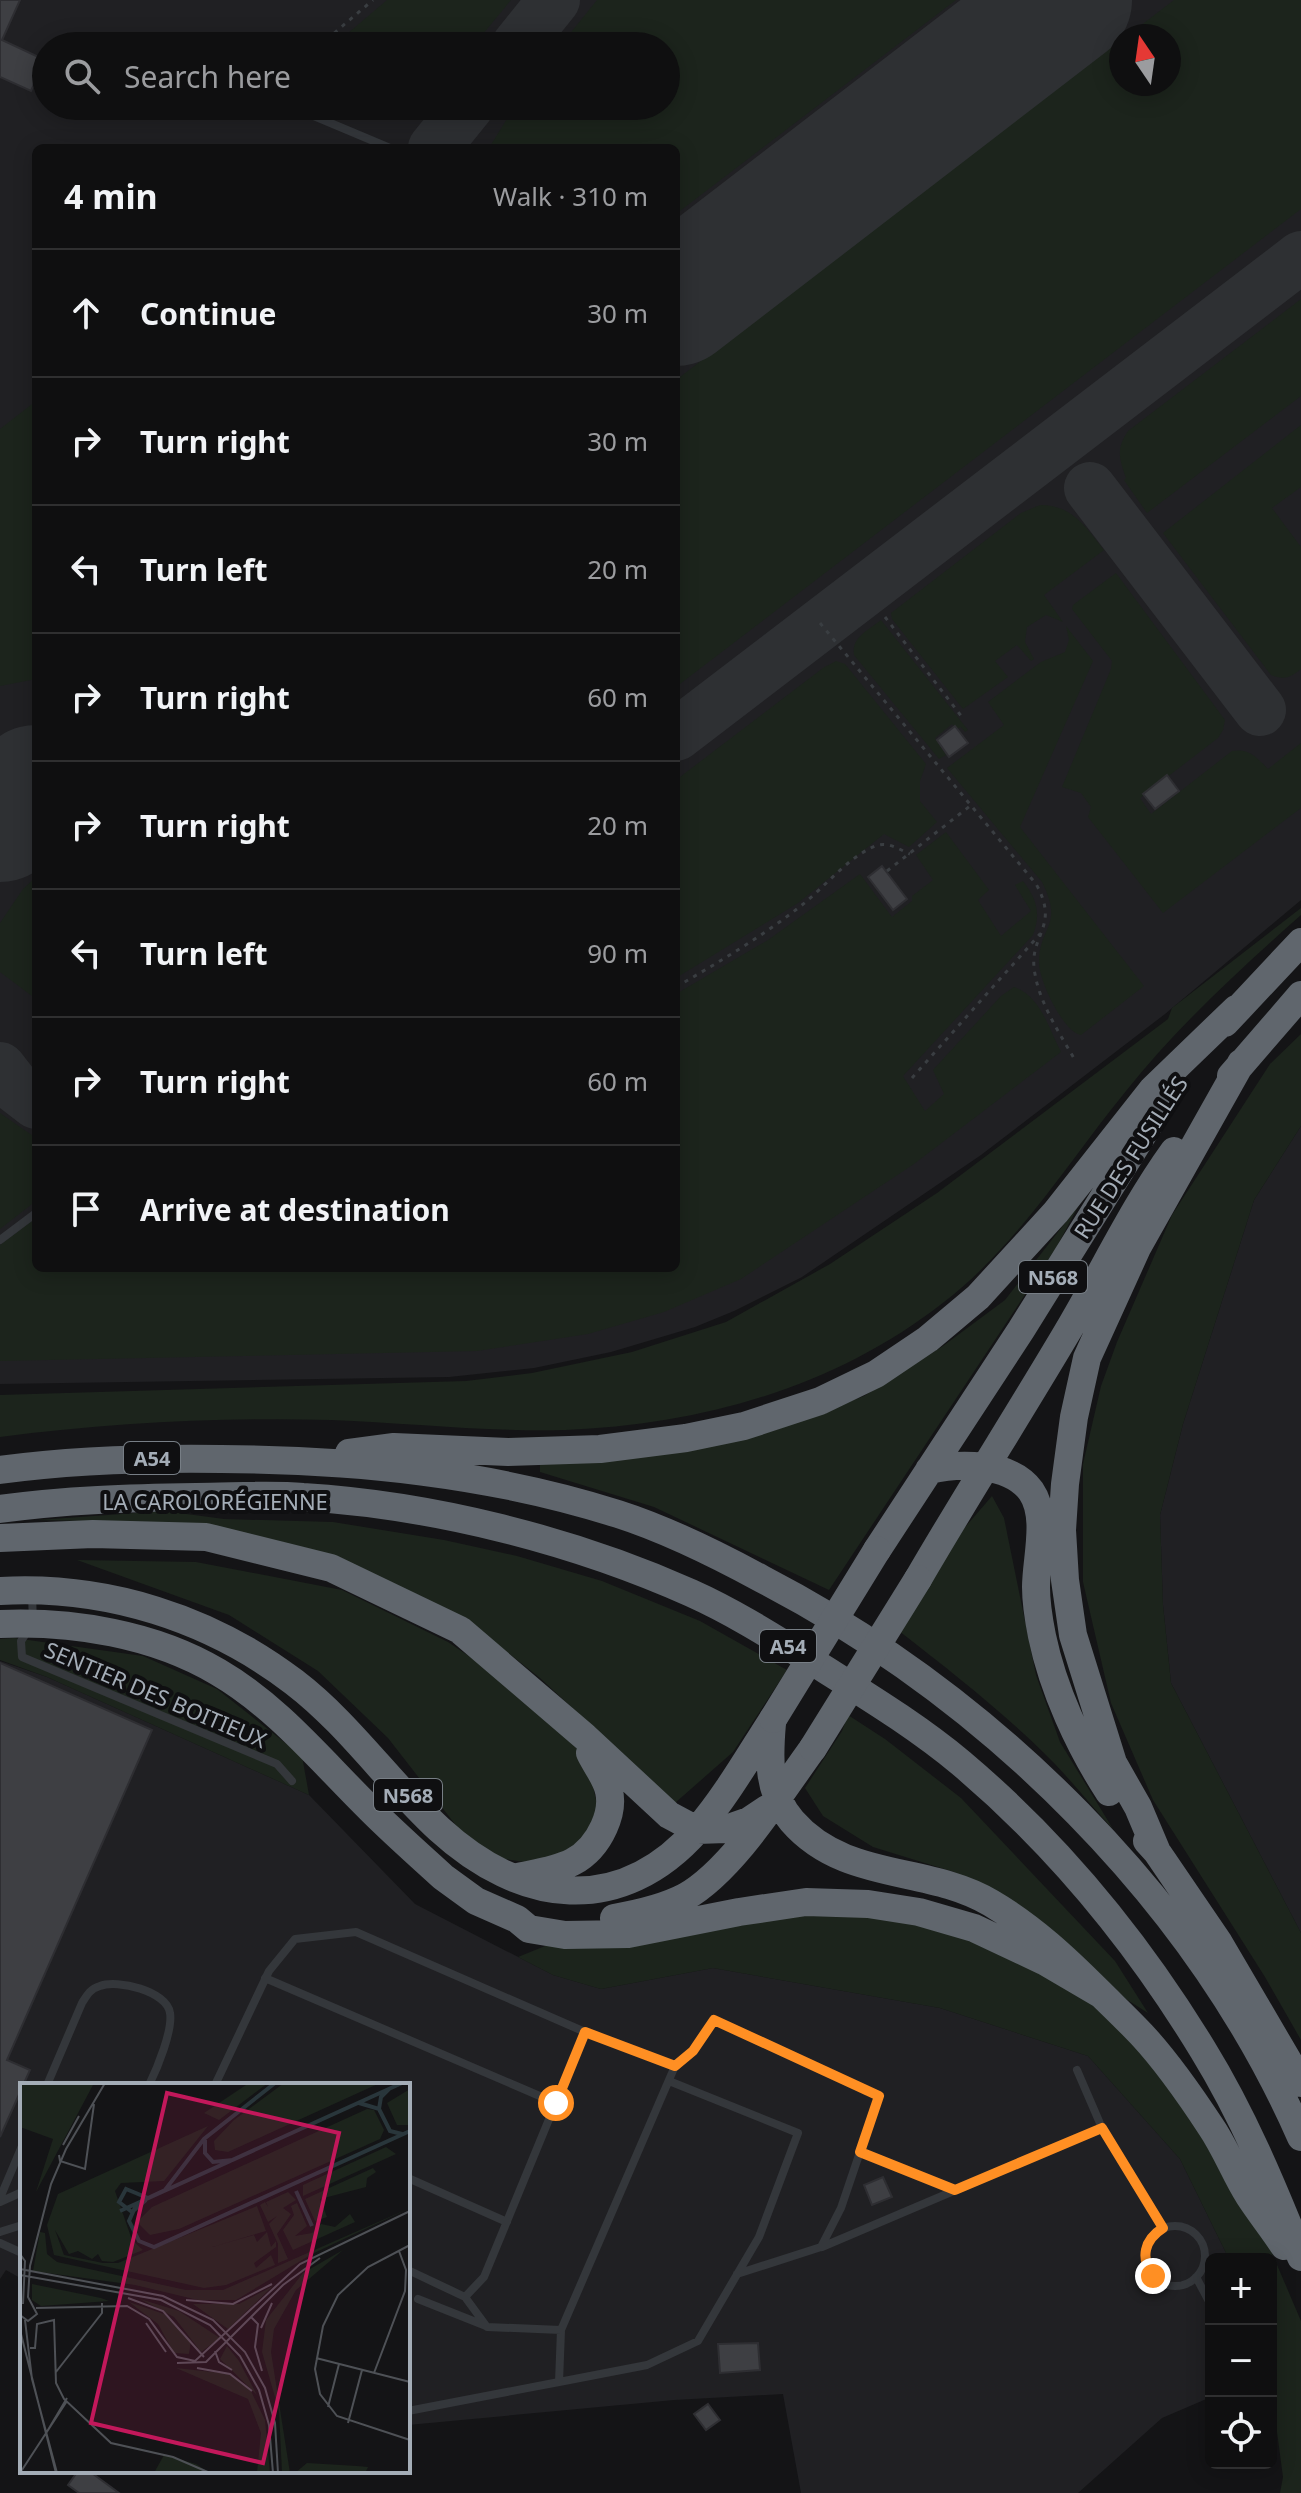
<!DOCTYPE html>
<meta charset="utf-8">
<style>
:root{--surface:#0f0f10;--page:#1d1d1e;--text:#f1f3f6;--muted:#9b9c9f;--line:#2f2f30}
body{margin:0;font-family:"Noto Sans",sans-serif;background:var(--page);color:var(--text)}
.controls{position:absolute;right:24px;bottom:24px;display:grid;overflow:hidden;border-radius:12px;box-shadow:0 4px 20px #0003}
.controls button{width:72px;height:72px;display:grid;place-items:center;padding:0;border:0;border-bottom:2px solid var(--line);background:var(--surface);color:var(--text);font:40px sans-serif}
.compass{position:absolute;left:1109px;top:24px;width:72px;height:72px;border-radius:50%;background:var(--surface);box-shadow:0 4px 20px #0003;rotate:347deg}
.stop{position:absolute;width:24px;height:24px;margin:-18px;border:6px solid #ff8f23;border-radius:50%;background:#fff}
.stop.end{background:#ff8f23;border-color:#fff;box-shadow:0 2px 8px #0008}
.list{margin:0;padding:0;list-style:none}
h2{display:flex;justify-content:space-between;align-items:center;height:104px;margin:0;padding:0 32px;font-size:34px}
h2 small{font-size:26px;font-weight:400;color:var(--muted)}
.list li{display:grid;grid-template-columns:52px 1fr auto;gap:24px;align-items:center;box-sizing:border-box;height:128px;padding:0 32px;border-top:2px solid var(--line)}
.list b{display:block;font-size:30px;white-space:nowrap}
.list em{font-size:26px;font-style:normal;color:var(--muted)}
.icon{flex:none;width:44px;height:44px;fill:none;stroke:currentColor;stroke-width:2;stroke-linecap:round;stroke-linejoin:round}
.map{position:relative;flex:none;width:1301px;height:2493px;overflow:hidden}
.search{position:absolute;background:var(--surface);box-shadow:0 4px 20px #0003;left:32px;top:32px;width:648px;height:88px;display:flex;align-items:center;gap:20px;box-sizing:border-box;padding:0 28px;border-radius:44px;color:var(--muted);font-size:30px}
.panel{position:absolute;background:var(--surface);box-shadow:0 4px 20px #0003;left:32px;top:144px;width:648px;height:1128px;border-radius:12px}
.map>svg:first-child{display:block}
</style>
<div class="map">
<svg width="1301" height="2493" viewBox="0 0 1301 2493">
<rect width="100%" height="100%" fill="#141416"/>
<path fill="#202023" fill-rule="evenodd" d="M0,0H1301V900L1165,1014L981,1155L802,1277L734,1311L695,1327L611,1352L534,1368L449,1377L0,1384ZM1121,36H1169V84H1121ZM46,46H666V106H46ZM36,148H676V1268H36Z
M1301,1126V1933L1171,1683L1163,1605L1160,1515L1183,1424L1254,1200Z
M0,1661L47,1677L309,1795L415,1904L553,1975L601,1989L713,1968L940,2008L1088,2056L1180,2159L1229,2259H1211V2397L1162,2418L1078,2493H801L783,2394L674,2400L408,2425V2085H22V2279L6,2270L0,2279Z"/>
<path fill="#1c241c" d="M387,0H511L473,46H333Z
M597,0H956L676,214V148H489L515,106H666V46H560Z
M1174,0H1301V209L676,687V380L1121,40V84H1169V36H1127Z
M1301,299V396L1147,513L1124,480L1126,478C1119,458 1116,449 1128,431Z
M36,401V679L0,686V429Z
M1301,425V487L1272,508L1301,547V669C1290,678 1284,680 1271,675L1163,533Z
M1040,505C1072,505 1085,526 1104,550L1044,595L1063,622L1046,615L1027,627L1025,642L1034,659L1031,661L1017,645L995,661L1008,677L963,709L892,619L891,613L1021,513Z
M1116,573L1225,720L1223,730L1218,738L1140,798L1151,814L1232,751C1249,748 1256,757 1268,769L1301,743V808L1163,913L1088,817L1091,807L1081,793L1062,787L1111,669L1112,661L1072,609L1073,605Z
M881,620L968,730L965,732L961,727L957,729L952,724L935,738L946,755L939,759L854,655C851,637 869,630 881,620Z
M1066,626L1093,661L1020,827L1144,986L1081,1035C1063,1032 1038,979 1039,961C1040,925 1064,926 1042,882L947,768L1004,725L988,702L1041,662L1065,652L1069,640Z
M836,661L845,664L926,764L920,781V801L937,822L909,847L884,834L798,903L676,978V780L823,668Z
M946,832L989,890L978,900L1001,936L1031,911L1015,885L1023,881C1037,899 1041,914 1033,935L903,1076L925,1111L944,1094L933,1070L1001,996L1014,987C1040,995 1049,1029 1061,1052L914,1164L741,1279L664,1312L588,1334L477,1351L0,1361V1245L36,1218V1268H676V994L768,940L860,874L892,917L912,901V896L933,880L916,855Z
M36,877V999L0,972V923L23,889Z
M1301,908V915C1239,970 1178,1026 1126,1091C1068,1162 1018,1245 944,1302C836,1387 701,1425 565,1430C487,1432 409,1423 331,1420C221,1417 109,1423 0,1437V1395L466,1381L532,1373L632,1352L726,1322L830,1264L937,1193L1168,1019L1172,1008Z
M1301,1034V1126L1254,1200L1183,1424L1160,1515L1163,1605L1171,1683L1301,1933V2040L1265,1977L1153,1800L1111,1703L1083,1582V1464L1101,1386L1117,1342L1172,1215L1270,1064Z
M0,1113L36,1138V1201L0,1229Z
M1079,1205L1056,1248L829,1590L654,1507L540,1472V1464L773,1431L864,1396L943,1346L1005,1300Z
M992,1496L1004,1518L1036,1675L1060,1742L1113,1829C1093,1808 1075,1785 1055,1764C1007,1715 953,1673 899,1631L961,1532Z
M164,1511L224,1519L333,1522L444,1540L517,1556L602,1581L700,1621L787,1670L733,1752L675,1803L540,1678L484,1634L421,1596L146,1522L37,1520Z
M77,1560L196,1562L342,1590L448,1642L581,1732L598,1809L589,1835L568,1851L537,1864L479,1855L388,1738L318,1671L229,1615Z
M14,1638L143,1656L217,1689L302,1756L309,1795L47,1677L0,1660V1639Z
M848,1715L885,1739L961,1798L1115,1961L1148,2013L1110,1989L1016,1906L954,1872L873,1847L823,1816L805,1788L842,1731Z
M795,1904L925,1906L1082,1984L1158,2053L1242,2183L1301,2321V2493H1280L1283,2477L1271,2387V2259H1229L1180,2159L1088,2056L940,2008L713,1968L601,1989L553,1975L518,1957L550,1944Z"/>
<g fill="none" stroke-linecap="round" stroke-linejoin="round">
<path stroke="#2e3033" stroke-width="52" d="M517,46L554,0
M434,148L468,106
M1090,488L1260,710
M676,735L1301,257
M0,849L9,818L24,799
M0,1068L14,1086L36,1103"/>
<path stroke="#2e3033" stroke-width="130" d="M676,301L1067,0
M0,817L36,790"/>
</g>
<path fill="#3e3f43" stroke="#2e2e32" stroke-width="2" d="M0,0H20L2,40L45,60L31,91L0,77Z
M955,726L968,743L949,757L937,740Z
M1167,775L1179,791L1155,809L1143,794Z
M882,866L907,899L893,910L868,877Z
M0,1663L152,1730L7,2060L30,2070L0,2137Z
M883,2177L892,2197L872,2205L864,2185Z
M758,2343L760,2370L720,2373L718,2344Z
M708,2404L720,2420L706,2430L694,2414Z
M78,2471H89L119,2493H79L68,2485Z"/>
<g fill="none" stroke-linecap="round" stroke-linejoin="round">
<path stroke="#3a3e42" stroke-width="3" stroke-dasharray="4 6" stroke-linecap="butt" d="M319,46L373,0
M885,617L962,717
M820,623L1036,884C1061,928 1027,935 1035,974C1040,1004 1060,1034 1075,1060
M887,871L970,806
M676,987C719,962 763,936 802,905C826,886 847,858 875,846C888,841 898,849 910,854
M912,1078L1040,934"/>
<path stroke="#34373b" stroke-width="8" d="M290,106L390,148
M0,1240L36,1213
M32,1594L33,1623L21,1641L22,1657L277,1764L292,1781
M265,1978L556,2103
M585,2032L675,2066
M1077,2070L1102,2128L1163,2228
M669,2081L798,2133L759,2237L698,2341L647,2365L559,2382L561,2330L675,2066L693,2051L714,2020L879,2096L841,2208L821,2247L737,2274
M47,2085L82,2003C87,1995 90,1989 100,1986C117,1979 167,1991 170,2013C173,2030 157,2069 149,2085
M215,2085L269,1971L295,1939L356,1932L585,2032L484,2277L465,2297L408,2270
M860,2152L955,2190
M408,2178L507,2222
M0,2198L22,2146
M0,2202L22,2192
M1145 2256a30 30 0 1 1 60 0a30 30 0 1 1-60 0Z
M0,2232L22,2225
M0,2243L22,2253
M822,2247L1102,2128
M1196,2277L1211,2305
M465,2297L487,2327L561,2330
M418,2299L486,2326
M408,2411L559,2382"/>
<path stroke="#60666d" stroke-width="28" d="M1225,1023L1301,942
M1231,1076L1301,995
M349,1453L394,1447L508,1452L600,1449L686,1438L744,1426L820,1401L876,1374L928,1339L978,1297L1056,1212L1153,1089L1236,1009
M0,1470C73,1460 147,1458 221,1459C356,1460 489,1473 618,1514C668,1530 716,1554 762,1579C991,1698 1196,1899 1301,2137
M929,1470C959,1463 1010,1462 1031,1491C1049,1517 1036,1558 1036,1587C1036,1603 1039,1621 1042,1636C1053,1689 1079,1746 1109,1792
M0,1509C65,1500 131,1498 196,1497C231,1497 268,1494 303,1497C433,1505 572,1540 691,1593C738,1614 782,1643 826,1670C872,1699 919,1728 961,1763C1057,1844 1138,1943 1203,2050C1243,2115 1273,2187 1301,2257
M0,1538L93,1534L206,1537L331,1568L460,1630L585,1737L669,1815L697,1830L726,1829L749,1821L767,1809
M877,1550L1021,1330L1158,1110
M918,1579C968,1493 1022,1409 1072,1324C1106,1266 1135,1205 1174,1151
M0,1591C106,1585 210,1618 294,1682C349,1724 388,1782 439,1829C521,1904 620,1918 698,1829C727,1795 749,1756 773,1719
M0,1624C73,1621 154,1634 218,1672C278,1707 322,1762 371,1810C394,1833 419,1855 443,1877L476,1901L517,1919L529,1929L565,1935L628,1934L739,1912L806,1902L868,1904L919,1912L974,1928L1044,1961L1102,1995
M772,1723C769,1758 767,1792 792,1821C845,1882 927,1865 991,1903C1032,1927 1066,1959 1099,1992C1113,2006 1128,2020 1142,2035C1168,2063 1190,2095 1211,2127C1226,2149 1235,2174 1249,2196C1260,2213 1273,2229 1284,2246
M1147,1841L1157,1852L1219,1943L1301,2083
M1157,1852L1138,1807L1113,1763L1073,1635L1065,1580L1062,1530L1065,1484L1074,1417L1087,1358L1137,1248L1241,1063
M518,1877C556,1869 586,1867 604,1827C609,1816 612,1804 609,1791C606,1777 596,1766 590,1753
M614,1918C637,1914 664,1908 685,1897C733,1870 780,1793 813,1748"/>
<path stroke="#60666d" stroke-width="28" d="M773,1719L877,1550
M813,1748L918,1579"/>
</g>
<g fill="none" stroke-linecap="round" stroke-linejoin="round">
<path stroke="#ff8f23" stroke-width="10" d="M556,2103L585,2032L675,2066L693,2051L714,2020L879,2096L860,2152L955,2190L1102,2128L1163,2228C1144,2240 1140,2258 1153,2276"/>
</g>
<g text-anchor="middle" dominant-baseline="central" stroke-width="8" stroke-linejoin="round" paint-order="stroke">
<g fill="#0f0f11" stroke="#777e85" stroke-width="2">
<rect x="1019" y="1261" width="68" height="32" rx="6"/>
<rect x="124" y="1442" width="56" height="32" rx="6"/>
<rect x="760" y="1630" width="56" height="32" rx="6"/>
<rect x="374" y="1779" width="68" height="32" rx="6"/>
</g>
<g font-size="20" font-weight="bold" fill="#a4adb7">
<text x="1053" y="1277">N568</text>
<text x="152" y="1458">A54</text>
<text x="788" y="1646">A54</text>
<text x="408" y="1795">N568</text>
</g>
<g font-size="22" fill="#a4adb7" stroke="#0f0f11">
<text transform="translate(1130 1157) rotate(-57)">RUE DES FUSILLÉS</text>
<text x="215" y="1501">LA CAROLORÉGIENNE</text>
<text transform="translate(156 1694) rotate(23)">SENTIER DES BOITIEUX</text>
</g>
</g>
<g transform="translate(20 2083)">
<rect width="390" height="390" fill="#141416"/>
<path d="M0,0L73,2L16,109L33,56L0,44ZM229,0H248L199,37L184,30ZM264,0H360L208,69L195,67L194,58L214,37ZM390,6V42H377L367,20ZM347,26L354,27L364,47L360,56L159,146L130,152L117,139L132,124ZM188,43L144,98L101,100L95,108L112,157L123,167L93,179L82,178L78,171L72,176L58,168L49,171L35,147L44,172L83,180H98L237,123L246,148L192,164L234,152L237,159L247,149L251,164L256,158V164L234,180L236,185L251,172L255,182L206,202L184,205L34,172L27,142L38,111ZM366,64L376,71L283,113V102ZM353,85L356,89L347,95L346,104L300,116L307,134L295,138L285,116ZM268,109L276,117L263,125L271,131L257,151L268,176L258,180V161L249,141L257,133L248,139L240,122L245,119L248,124L246,119ZM277,120L287,143L275,153L292,150L301,141L315,144L330,131L335,139L273,167L263,147L274,132L271,123ZM390,125L292,171L216,217H178L115,202L13,188L20,149L25,150L27,171L37,179L166,207H203ZM323,167L276,207L254,246L251,269L270,390H262L259,328L242,269L246,237L283,190ZM12,201L81,215L89,218L21,223L12,217ZM253,203L208,246L173,221H219ZM120,216L159,228L200,255L181,269L154,234ZM109,219L144,231L171,257L169,271L154,270L138,241ZM207,263L219,278L237,312L200,276ZM156,285L211,291L230,306L245,337L250,390H237L241,350L228,316ZM144,372L176,381L190,390H134ZM287,380L337,383L348,384L345,390H275Z" fill="#1c241c"/>
<path fill="none" stroke="#29363b" stroke-width="4" d="M339,20L359,26L361,14L369,6M359,26L370,48L382,51M185,57V70L193,79L213,77M276,108L292,143M126,117L112,129L99,119L106,106L128,115L145,107L184,56L255,0M117,120L109,138L119,158L134,164L390,48M100,128L382,0"/>
<path fill="none" stroke="#4e5156" stroke-width="2" d="M43,62L59,33M39,72L40,78L65,86L74,21M390,162L348,184L318,212L303,243L295,286L300,311L317,333L390,357M0,171L5,178L3,221M0,186L143,213L193,237L225,269L245,305L255,340L258,390M0,192L141,217L190,242L220,273L239,307L249,342L253,390M108,215L143,228L184,274M166,217L213,221L252,201M16,225L107,223L129,236L157,274L175,278L280,181L390,128M0,232L8,238L17,231L8,214L10,183L31,101L46,66L85,0M231,234L238,241L235,264L242,288M5,237L12,296L37,390M126,240L146,269M241,245L252,220M0,247L36,390M10,265H15L17,241L34,237L36,300L44,316L91,360L153,374L190,390M195,268L199,279L212,287M296,275L390,299M157,280L186,279L263,202L300,175M177,285L210,291L232,308M36,289L82,230V220M354,290L385,208L386,187L379,168M308,324L319,281M328,340L342,287M25,352L47,315M0,390L47,318"/>
<path fill="#c2185b" fill-opacity="0.15" stroke="#c2185b" stroke-width="4" d="M147,10L319,50L243,380L71,340Z"/>
<rect width="390" height="390" fill="none" stroke="#a4adb7" stroke-width="4"/>
</g>
</svg>
<div class="controls">
<button>+</button>
<button>−</button>
<button><svg class="icon" aria-label="locate" viewBox="0 0 24 24"><circle cx="12" cy="12" r="6"/><path d="M12 2v4M12 18v4M2 12h4M18 12h4"/></svg></button>
</div>
<svg class="compass" viewBox="-18 -18 36 36"><path d="M0-13l5 13h-10z" fill="#e53935"/><path d="M0 13l5-13h-10z" fill="#9b9c9f"/></svg>
<div class="stop" style="left:556px;top:2103px"></div>
<div class="stop end" style="left:1153px;top:2276px"></div>
<div class="search"><svg class="icon" aria-label="search" viewBox="0 0 24 24"><circle cx="10" cy="10" r="6"/><path d="M15 15l6 6"/></svg>Search here</div>
<section class="panel">
<h2>4 min<small>Walk · 310 m</small></h2>
<ul class="list">
<li><svg class="icon" aria-label="ahead" viewBox="0 0 24 24"><path d="M12 20V5M6 11l6-6 6 6"/></svg><div><b>Continue</b></div><em>30 m</em></li>
<li><svg class="icon" aria-label="right" viewBox="0 0 24 24"><path d="M7 20v-9h11M14 6l5 5-5 5"/></svg><div><b>Turn right</b></div><em>30 m</em></li>
<li><svg class="icon" aria-label="left" viewBox="0 0 24 24"><path d="M17 20v-9H6M10 6l-5 5 5 5"/></svg><div><b>Turn left</b></div><em>20 m</em></li>
<li><svg class="icon" aria-label="right" viewBox="0 0 24 24"><path d="M7 20v-9h11M14 6l5 5-5 5"/></svg><div><b>Turn right</b></div><em>60 m</em></li>
<li><svg class="icon" aria-label="right" viewBox="0 0 24 24"><path d="M7 20v-9h11M14 6l5 5-5 5"/></svg><div><b>Turn right</b></div><em>20 m</em></li>
<li><svg class="icon" aria-label="left" viewBox="0 0 24 24"><path d="M17 20v-9H6M10 6l-5 5 5 5"/></svg><div><b>Turn left</b></div><em>90 m</em></li>
<li><svg class="icon" aria-label="right" viewBox="0 0 24 24"><path d="M7 20v-9h11M14 6l5 5-5 5"/></svg><div><b>Turn right</b></div><em>60 m</em></li>
<li><svg class="icon" aria-label="arrive" viewBox="0 0 24 24"><path d="M6 21V4h12l-3 4 3 4H6"/></svg><div><b>Arrive at destination</b></div></li>
</ul>
</section>
</div>
